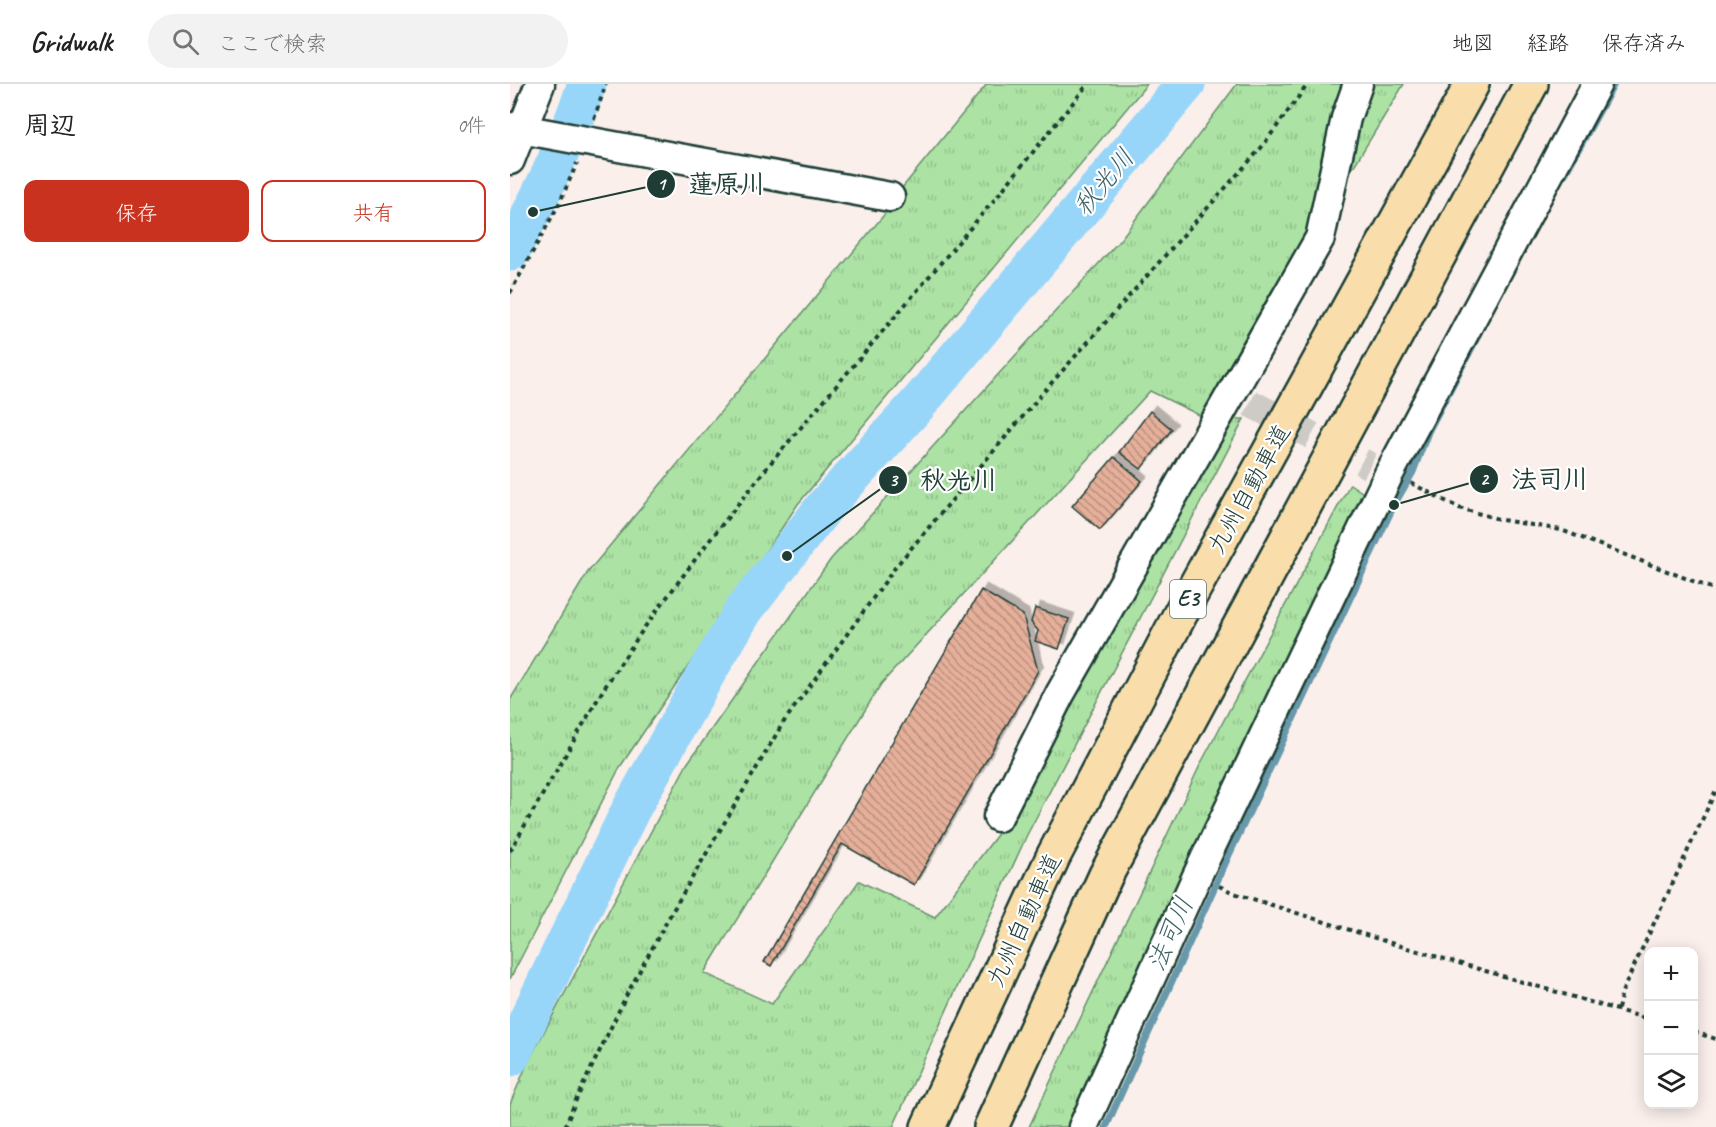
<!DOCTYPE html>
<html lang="ja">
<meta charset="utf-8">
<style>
:root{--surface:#fff;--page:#f2f2f2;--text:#222;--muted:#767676;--line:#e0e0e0;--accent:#c8321e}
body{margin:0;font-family:Caveat,"Klee One",sans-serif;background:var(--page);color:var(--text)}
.controls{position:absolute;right:18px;bottom:18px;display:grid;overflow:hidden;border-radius:12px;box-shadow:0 3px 15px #0003}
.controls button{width:54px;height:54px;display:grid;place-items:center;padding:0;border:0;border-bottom:2px solid var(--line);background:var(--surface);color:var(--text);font:30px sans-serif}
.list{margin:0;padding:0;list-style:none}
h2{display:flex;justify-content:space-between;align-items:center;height:78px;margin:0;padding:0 24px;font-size:26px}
h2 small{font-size:20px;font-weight:400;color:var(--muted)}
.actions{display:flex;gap:12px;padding:18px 24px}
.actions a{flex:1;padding:14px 0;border:2px solid var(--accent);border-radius:12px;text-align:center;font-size:21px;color:var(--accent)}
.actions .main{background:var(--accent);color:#fff}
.icon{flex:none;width:33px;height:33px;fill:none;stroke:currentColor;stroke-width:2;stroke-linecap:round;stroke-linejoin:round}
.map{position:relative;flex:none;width:1206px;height:1043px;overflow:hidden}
header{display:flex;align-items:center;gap:36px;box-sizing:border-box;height:84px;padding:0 30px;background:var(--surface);border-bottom:2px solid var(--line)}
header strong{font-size:28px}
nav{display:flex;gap:33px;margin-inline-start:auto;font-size:21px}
.search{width:420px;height:54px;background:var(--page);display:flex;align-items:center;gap:15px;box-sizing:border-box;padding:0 21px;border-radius:33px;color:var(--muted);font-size:22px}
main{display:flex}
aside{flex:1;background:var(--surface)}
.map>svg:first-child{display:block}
</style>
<header>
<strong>Gridwalk</strong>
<div class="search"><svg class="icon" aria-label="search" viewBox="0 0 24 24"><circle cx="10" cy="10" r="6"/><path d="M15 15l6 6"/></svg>ここで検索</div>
<nav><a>地図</a><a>経路</a><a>保存済み</a></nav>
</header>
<main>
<aside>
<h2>周辺<small>0件</small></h2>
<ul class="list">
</ul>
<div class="actions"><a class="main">保存</a><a>共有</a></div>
</aside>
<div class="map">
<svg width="1206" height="1043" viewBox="0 0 1206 1043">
<defs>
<pattern id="grass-tufts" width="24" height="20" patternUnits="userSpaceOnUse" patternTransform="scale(1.5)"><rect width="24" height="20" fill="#ace2a4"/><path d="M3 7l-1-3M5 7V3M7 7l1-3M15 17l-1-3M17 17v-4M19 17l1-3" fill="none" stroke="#94c38e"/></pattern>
<pattern id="building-back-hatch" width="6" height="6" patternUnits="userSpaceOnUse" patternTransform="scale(1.5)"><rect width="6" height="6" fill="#e5af9a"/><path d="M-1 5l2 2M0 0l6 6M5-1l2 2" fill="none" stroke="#b9907e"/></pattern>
<filter id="shadow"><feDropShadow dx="5.5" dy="-5.5" stdDeviation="0" flood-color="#0004"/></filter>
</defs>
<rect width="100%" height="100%" fill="#faefeb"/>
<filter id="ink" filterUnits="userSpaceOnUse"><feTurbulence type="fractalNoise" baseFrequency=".0167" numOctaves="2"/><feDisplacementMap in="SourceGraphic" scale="12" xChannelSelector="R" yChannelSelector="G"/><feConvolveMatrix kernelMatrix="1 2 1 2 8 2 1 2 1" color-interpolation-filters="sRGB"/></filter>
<g filter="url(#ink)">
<path fill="url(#grass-tufts)" stroke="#66906c" stroke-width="1.5" d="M477,0H637L288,420L110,683L0,895V616L78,488L378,126L392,104Z
M727,0H894L691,332L640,307L371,600L194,889L262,920L349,797L425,833L490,747L710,335H734L517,751L383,1043H0V1020L18,978L177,680L321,475L610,156Z
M840,400L856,411L560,1043H519L691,679Z"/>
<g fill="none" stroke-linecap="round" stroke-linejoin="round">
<path stroke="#6899aa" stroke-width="7" d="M1055,90L1104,0
M596,1043L719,771L884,421L903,388L918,348L966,256"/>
<path stroke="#98d6f9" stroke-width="39" d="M0,168C30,115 57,58 77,0
M0,973L120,727L197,588L234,526L315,422L408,320L676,0"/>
</g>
<path fill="url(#building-back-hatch)" stroke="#1f3d34" stroke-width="1.5" filter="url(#shadow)" d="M640,327L662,345L631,385L609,368Z
M604,373L632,397L590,446L562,422Z
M471,506L513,531L528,587L404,801L332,760L261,882L254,878Z
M525,524L559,535L549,565L525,557L528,547L521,538Z"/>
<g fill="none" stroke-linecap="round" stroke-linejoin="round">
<path stroke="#cecbc6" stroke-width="28" stroke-dasharray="28 14" stroke-linecap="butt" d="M740,319L860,382"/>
<defs>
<path id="minor" d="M0,43L380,113
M0,76L30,0
M488,733L550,610L810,154L836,34L848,0
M573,1043L687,792L879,390L1087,0"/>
<path id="highway" d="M418,1043L543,773L675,521L962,0
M481,1043L596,791L1021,0"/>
</defs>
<use href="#minor" stroke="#1f3d34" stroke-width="33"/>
<use href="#highway" stroke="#1f3d34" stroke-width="38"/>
<path stroke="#1f3d34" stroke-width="4" stroke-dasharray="4.5 4.5" stroke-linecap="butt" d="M84,35L96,0
M0,209L49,120L67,79
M901,399L949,424L992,436L1051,446L1206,506
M0,767L93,606L134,544L196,461L259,381L485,115L578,0
M709,802L724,809L884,860L1138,935
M1108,925L1112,908L1206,706
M1184,948L1206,955
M55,1043L66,1016L117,910L162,828L273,639L387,481L537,304L751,64L798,0"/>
<use href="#minor" stroke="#fff" stroke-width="28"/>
<use href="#highway" stroke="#f9deab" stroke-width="33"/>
</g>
</g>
<g text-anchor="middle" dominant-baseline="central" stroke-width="4.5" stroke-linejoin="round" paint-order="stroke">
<rect fill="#fff" stroke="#627771" stroke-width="1.5" x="660" y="496" width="36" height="38" rx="4.5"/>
<g font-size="22" font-weight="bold" fill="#1f3d34">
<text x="678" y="515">E3</text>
</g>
<g font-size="24" fill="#1f3d34" stroke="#fff">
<text transform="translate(739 405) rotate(-61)">九州自動車道</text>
<text transform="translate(514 836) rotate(-65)">九州自動車道</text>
</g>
<g font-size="26" font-style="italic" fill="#3d6365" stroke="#fff">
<text transform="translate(594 98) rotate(-50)">秋光川</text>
<text transform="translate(660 850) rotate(-66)">法司川</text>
</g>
</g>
<path fill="none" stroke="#1f3d34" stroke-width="2" d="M23 128L151 100M884 421L974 395M277 472L383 396"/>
<g fill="#1f3d34" stroke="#fff" stroke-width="2">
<circle cx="23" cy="128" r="6"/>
<circle cx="884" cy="421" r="6"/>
<circle cx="277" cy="472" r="6"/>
<circle cx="151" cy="100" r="15"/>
<circle cx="974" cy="395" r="15"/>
<circle cx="383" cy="396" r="15"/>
</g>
<g font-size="18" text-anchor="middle" font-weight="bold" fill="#fff">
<text x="151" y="106">1</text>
<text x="974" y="401">2</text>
<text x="383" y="402">3</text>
</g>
<g font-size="26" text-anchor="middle" font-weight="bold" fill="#1f3d34" stroke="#fff" stroke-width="4.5" stroke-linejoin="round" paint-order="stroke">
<text x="217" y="109">蓮原川</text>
<text x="1040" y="404">法司川</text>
<text x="449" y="405">秋光川</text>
</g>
</svg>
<div class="controls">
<button>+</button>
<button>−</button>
<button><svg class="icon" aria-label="layers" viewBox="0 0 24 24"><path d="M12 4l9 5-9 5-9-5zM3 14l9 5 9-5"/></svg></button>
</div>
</div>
</main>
